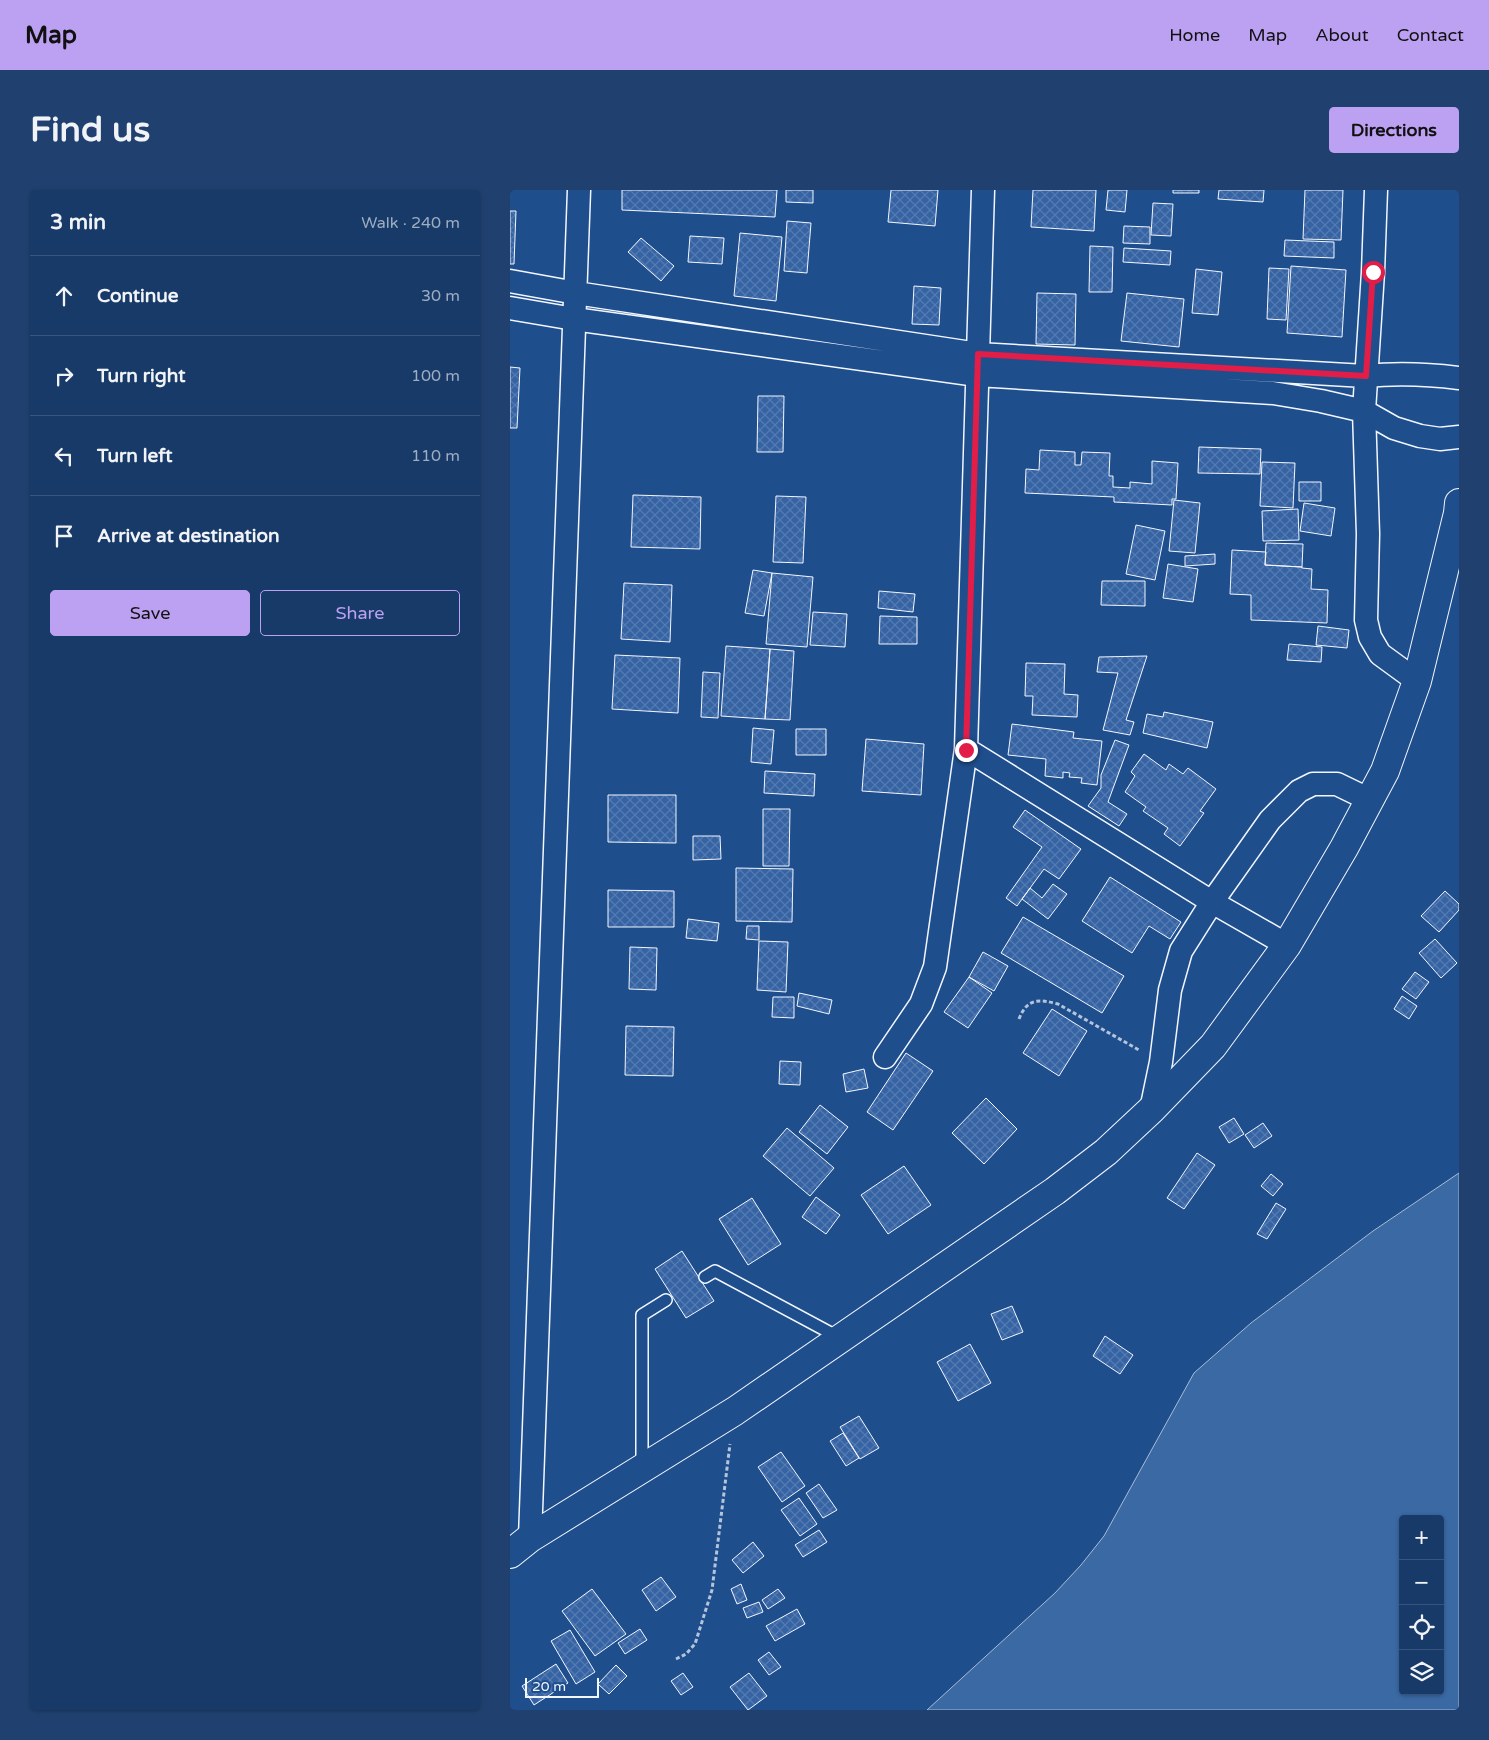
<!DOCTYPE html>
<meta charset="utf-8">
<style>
:root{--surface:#173a69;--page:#20416f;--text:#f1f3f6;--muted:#9eadc0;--line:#36547d;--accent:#bca0f2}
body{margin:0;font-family:"Varela Round",sans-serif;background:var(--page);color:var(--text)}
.controls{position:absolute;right:15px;bottom:15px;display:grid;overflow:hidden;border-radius:5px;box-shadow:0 1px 4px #0004}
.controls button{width:45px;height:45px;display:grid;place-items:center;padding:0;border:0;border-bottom:1px solid var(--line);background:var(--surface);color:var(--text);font:25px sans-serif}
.scale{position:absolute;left:15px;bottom:12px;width:74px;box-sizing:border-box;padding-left:5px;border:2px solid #f2f6ff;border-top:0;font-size:14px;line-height:18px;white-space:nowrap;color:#f2f6ff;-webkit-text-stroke:4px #1f4e8c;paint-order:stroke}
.stop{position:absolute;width:15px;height:15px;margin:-11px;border:4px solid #e11d48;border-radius:50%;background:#fff}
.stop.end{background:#e11d48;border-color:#fff;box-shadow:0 1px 5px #0008}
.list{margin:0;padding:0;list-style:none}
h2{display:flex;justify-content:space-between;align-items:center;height:65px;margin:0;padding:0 20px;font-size:21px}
h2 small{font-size:16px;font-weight:400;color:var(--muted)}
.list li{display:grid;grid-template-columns:32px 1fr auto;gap:15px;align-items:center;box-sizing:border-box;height:80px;padding:0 20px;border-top:1px solid var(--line)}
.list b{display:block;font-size:19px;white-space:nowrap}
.list em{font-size:16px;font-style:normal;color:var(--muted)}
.actions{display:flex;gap:10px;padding:15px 20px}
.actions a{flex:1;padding:11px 0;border:1px solid var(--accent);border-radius:5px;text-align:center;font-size:18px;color:var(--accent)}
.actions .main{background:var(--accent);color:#111}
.icon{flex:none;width:28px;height:28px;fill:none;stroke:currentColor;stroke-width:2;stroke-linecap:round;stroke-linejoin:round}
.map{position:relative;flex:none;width:949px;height:1520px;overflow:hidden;border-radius:5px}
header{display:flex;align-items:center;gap:30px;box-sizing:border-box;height:70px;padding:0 25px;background:var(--accent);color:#111}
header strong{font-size:24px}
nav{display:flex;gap:28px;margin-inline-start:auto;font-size:18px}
.intro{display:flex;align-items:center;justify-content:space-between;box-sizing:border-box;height:120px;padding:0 30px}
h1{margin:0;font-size:35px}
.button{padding:12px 22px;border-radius:5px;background:var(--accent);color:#111;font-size:18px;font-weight:700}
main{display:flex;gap:30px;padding:0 30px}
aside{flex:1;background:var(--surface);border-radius:5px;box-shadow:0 1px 4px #0004}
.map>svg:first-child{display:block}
</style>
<header>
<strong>Map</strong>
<nav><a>Home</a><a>Map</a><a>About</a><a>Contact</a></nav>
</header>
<div class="intro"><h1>Find us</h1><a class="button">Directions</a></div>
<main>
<aside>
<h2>3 min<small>Walk · 240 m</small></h2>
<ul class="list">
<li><svg class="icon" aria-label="ahead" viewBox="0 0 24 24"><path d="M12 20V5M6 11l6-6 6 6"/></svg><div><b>Continue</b></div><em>30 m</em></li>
<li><svg class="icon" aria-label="right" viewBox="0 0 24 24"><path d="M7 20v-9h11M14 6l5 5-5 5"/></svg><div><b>Turn right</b></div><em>100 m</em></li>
<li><svg class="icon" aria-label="left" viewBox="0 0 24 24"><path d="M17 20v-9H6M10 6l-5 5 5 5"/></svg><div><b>Turn left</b></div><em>110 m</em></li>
<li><svg class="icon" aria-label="arrive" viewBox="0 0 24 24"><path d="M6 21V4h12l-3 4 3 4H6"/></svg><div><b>Arrive at destination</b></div></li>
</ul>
<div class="actions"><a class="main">Save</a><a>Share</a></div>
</aside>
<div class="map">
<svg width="949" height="1520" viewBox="0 0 949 1520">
<defs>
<pattern id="building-cross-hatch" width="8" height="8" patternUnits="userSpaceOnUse" patternTransform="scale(1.25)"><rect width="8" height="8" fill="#3563a3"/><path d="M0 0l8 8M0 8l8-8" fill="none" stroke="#537ab1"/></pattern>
</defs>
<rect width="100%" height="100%" fill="#1f4e8c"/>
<path fill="#3b69a3" stroke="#a8bbd7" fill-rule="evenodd" d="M949,983V1520H417L545,1403L571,1375L594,1346L684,1183L741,1133L863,1041ZM893,1329H930V1501H893Z"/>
<path fill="url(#building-cross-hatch)" stroke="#f2f6ff" d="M112,0H267L265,27L112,20Z
M276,0H303V13L276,12Z
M381,0H428L425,36L378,32Z
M523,0H586L584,41L521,37Z
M598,0H617L615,22L596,20Z
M663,0H689V3H663Z
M709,0H754L753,12L708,9Z
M795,0H833L831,50L793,49Z
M643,13L663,14L661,46L641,45Z
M0,21H6L4,74H0Z
M277,31L301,33L297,83L274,81Z
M614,36L640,37V54L613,53Z
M230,43L272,47L266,111L224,106Z
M180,46L214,48L212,74L178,72Z
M131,48L164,76L151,91L118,62Z
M775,50L824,52V68L774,66Z
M580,56L603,57L602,102H579Z
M614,58L661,61L660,75L613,72Z
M781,76L836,80L832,147L777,143Z
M759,78L779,79L776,130L757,129Z
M686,79L712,82L708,125L682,123Z
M404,96L431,98L429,135L402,134Z
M527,103L566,104L565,155L526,154Z
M617,103L674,109L669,157L611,151Z
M0,177L10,178L7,238H0Z
M248,206H274L273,262H247Z
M689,257L751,259L750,284L688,283Z
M530,260L565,262V275H571L572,262L600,263L599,286H603V297L620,298V292L642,294V271L668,273L666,309H662V315L604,312V307L515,303L516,279L529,280Z
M752,272L785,273L783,318L750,316Z
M789,292H811V311H789Z
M123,305L191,307L190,359L121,357Z
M266,306L296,307L293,373L263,372Z
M664,310L690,313L685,363L659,361Z
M794,313L825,318L821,346L790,341Z
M788,319L789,350L753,351L752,321Z
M626,335L655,341L645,390L616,384Z
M756,353L793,354L792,377L755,375Z
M722,360L756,362L755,375L792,377V378L802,379L801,399L818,400L817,433L741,430V405L720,404Z
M705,364V374L675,376V366Z
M658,374L688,379L683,412L653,408Z
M243,380L262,383L254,426L235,423Z
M262,383L303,387L297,457L256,454Z
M592,391H635V416L591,415Z
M114,393L162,395L160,452L111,449Z
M369,401L405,404L403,422L368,418Z
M303,422L337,424L335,457L300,455Z
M370,426L407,427V454H369Z
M808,436L839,440L837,458L806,455Z
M779,454L812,457L811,472L777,470Z
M216,456L260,459L255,529L211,526Z
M260,459L284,461L280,530L255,529Z
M105,465L170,468L168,523L102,519Z
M637,466L616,530L624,532L620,545L593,540L608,483L587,482L589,467Z
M516,473L555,474L554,504L568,505L567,527L522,525L523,506H515Z
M193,482L210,483L208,528L191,527Z
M654,522L703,532L697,558L633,543L637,524L653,527Z
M502,534L564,542L563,548L592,551L587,595L571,593L572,588L559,587L560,583L553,582V588L535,586L536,569L498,565Z
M243,538L264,540L261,574L241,572Z
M286,539H316V565H286Z
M356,549L414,554L411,605L352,601Z
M605,550L619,555L598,612L617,624L609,636L578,616L591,598V585Z
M634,564L656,580L659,574L673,584L678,578L706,599L690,621L694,623L670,656L654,644L658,638L633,621L636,617L615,602L625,586L621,582Z
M255,581L305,584L304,606L254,603Z
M98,605H166V653L98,652Z
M253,619H280L279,676H253Z
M515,620L571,659L549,689L534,679L507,716L496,708L532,657L503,637Z
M183,646H210L211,669L183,670Z
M226,678L283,679L282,732L226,731Z
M600,687L671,732L660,749L639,736L622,763L572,731Z
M543,694L557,704L538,729L512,709L520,698L532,708Z
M98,700L164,701V737H98Z
M935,701L949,714V720L929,742L911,726Z
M513,727L614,786L592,823L491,763Z
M178,729L209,733L207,751L176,748Z
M237,736H249V750L236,749Z
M925,749L947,773L931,788L909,763Z
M249,751L278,752L276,802L247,800Z
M120,757L147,758L146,800L119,799Z
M473,762L498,776L484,801L459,787Z
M905,782L919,792L906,809L892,799Z
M459,787L482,803L458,838L434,822Z
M289,803L322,810L319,824L287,816Z
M892,806L907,816L899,829L884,819Z
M263,807H284V828L262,827Z
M542,819L577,841L549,886L513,863Z
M116,836L164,837L163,886L115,885Z
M396,863L423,881L383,940L357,922Z
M270,871L291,872L290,895L269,894Z
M354,879L358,898L336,902L333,884Z
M476,908L507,939L474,974L442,943Z
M310,915L338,937L317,964L289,942Z
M724,928L734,944L719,953L709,937Z
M753,933L762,946L744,958L735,945Z
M277,938L324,978L300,1006L253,966Z
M687,963L705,975L674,1019L657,1008Z
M394,976L421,1015L378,1044L351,1005Z
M761,984L773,994L763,1006L751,996Z
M306,1007L330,1025L316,1044L292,1027Z
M242,1008L271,1054L238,1075L209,1029Z
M766,1013L776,1019L757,1049L747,1044Z
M172,1061L204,1111L176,1128L145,1079Z
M502,1116L513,1142L492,1150L481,1124Z
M595,1146L623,1165L610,1184L583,1166Z
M460,1154L481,1193L448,1211L427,1172Z
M349,1226L369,1258L350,1269L330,1237Z
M333,1243L349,1268L336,1276L320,1251Z
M271,1262L295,1296L272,1312L248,1277Z
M309,1294L327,1320L313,1328L296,1303Z
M289,1308L307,1334L290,1346L271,1320Z
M309,1340L317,1352L293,1367L285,1355Z
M243,1352L254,1366L233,1383L222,1370Z
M151,1387L166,1407L146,1421L132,1400Z
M231,1394L237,1410L227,1414L221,1399Z
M82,1399L116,1444L85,1466L52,1421Z
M268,1399L275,1408L258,1419L252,1410Z
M249,1412L253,1422L237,1428L233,1418Z
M287,1419L295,1434L265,1451L256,1436Z
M130,1439L137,1450L115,1464L108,1453Z
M60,1440L85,1482L66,1494L41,1451Z
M259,1462L271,1477L259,1485L248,1470Z
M46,1474L58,1493L24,1515L12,1496Z
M106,1475L117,1486L99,1504L88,1494Z
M173,1483L183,1497L171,1505L161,1491Z
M239,1483L257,1506L238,1520L220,1497Z"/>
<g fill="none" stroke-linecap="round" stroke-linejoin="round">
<defs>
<path id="lane" d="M195,1087L205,1081L330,1148
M132,1277V1125L156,1110"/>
<path id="street" d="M866,0L863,82L854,221L858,344L856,430L860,447L870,464L907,491
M0,91L66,103L468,164L855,186C887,183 917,184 949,188
M0,118L64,129L467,185L763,203L811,211L854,221L884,238L910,246L930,249L949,247
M456,559L702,712L777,755
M375,867L411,814L425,777L456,559L473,0
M641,920L651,872L660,800L671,761L702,712L760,630L789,601L803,594H827L860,610
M20,1348L69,0"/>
<path id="highway" d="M0,1364L20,1348L225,1221L545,1001L596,962L641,920L703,856L777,755L834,658L875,581L907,491L948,323L949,313"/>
</defs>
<use href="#lane" stroke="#f2f6ff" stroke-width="14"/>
<use href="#street" stroke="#f2f6ff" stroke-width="25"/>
<use href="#highway" stroke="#f2f6ff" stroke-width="30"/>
<path stroke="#b3c4dc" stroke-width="3" stroke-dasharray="4 2.5" stroke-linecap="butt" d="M509,829C517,808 529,809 548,814L629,860
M166,1469L176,1464L185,1454L202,1400L220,1254"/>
<use href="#lane" stroke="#1f4e8c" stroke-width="11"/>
<use href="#street" stroke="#1f4e8c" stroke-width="22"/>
<use href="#highway" stroke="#1f4e8c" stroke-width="28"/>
</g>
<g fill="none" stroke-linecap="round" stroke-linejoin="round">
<path stroke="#e11d48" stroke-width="6" d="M456,560L468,164L856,186L863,82"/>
</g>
</svg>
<div class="controls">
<button>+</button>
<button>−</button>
<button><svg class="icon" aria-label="locate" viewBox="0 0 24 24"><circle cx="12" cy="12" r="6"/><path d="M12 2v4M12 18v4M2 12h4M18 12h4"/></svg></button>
<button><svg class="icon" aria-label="layers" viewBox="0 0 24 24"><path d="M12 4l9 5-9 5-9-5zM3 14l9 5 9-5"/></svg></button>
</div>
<div class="scale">20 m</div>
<div class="stop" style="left:863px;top:82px"></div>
<div class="stop end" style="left:456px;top:560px"></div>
</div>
</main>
